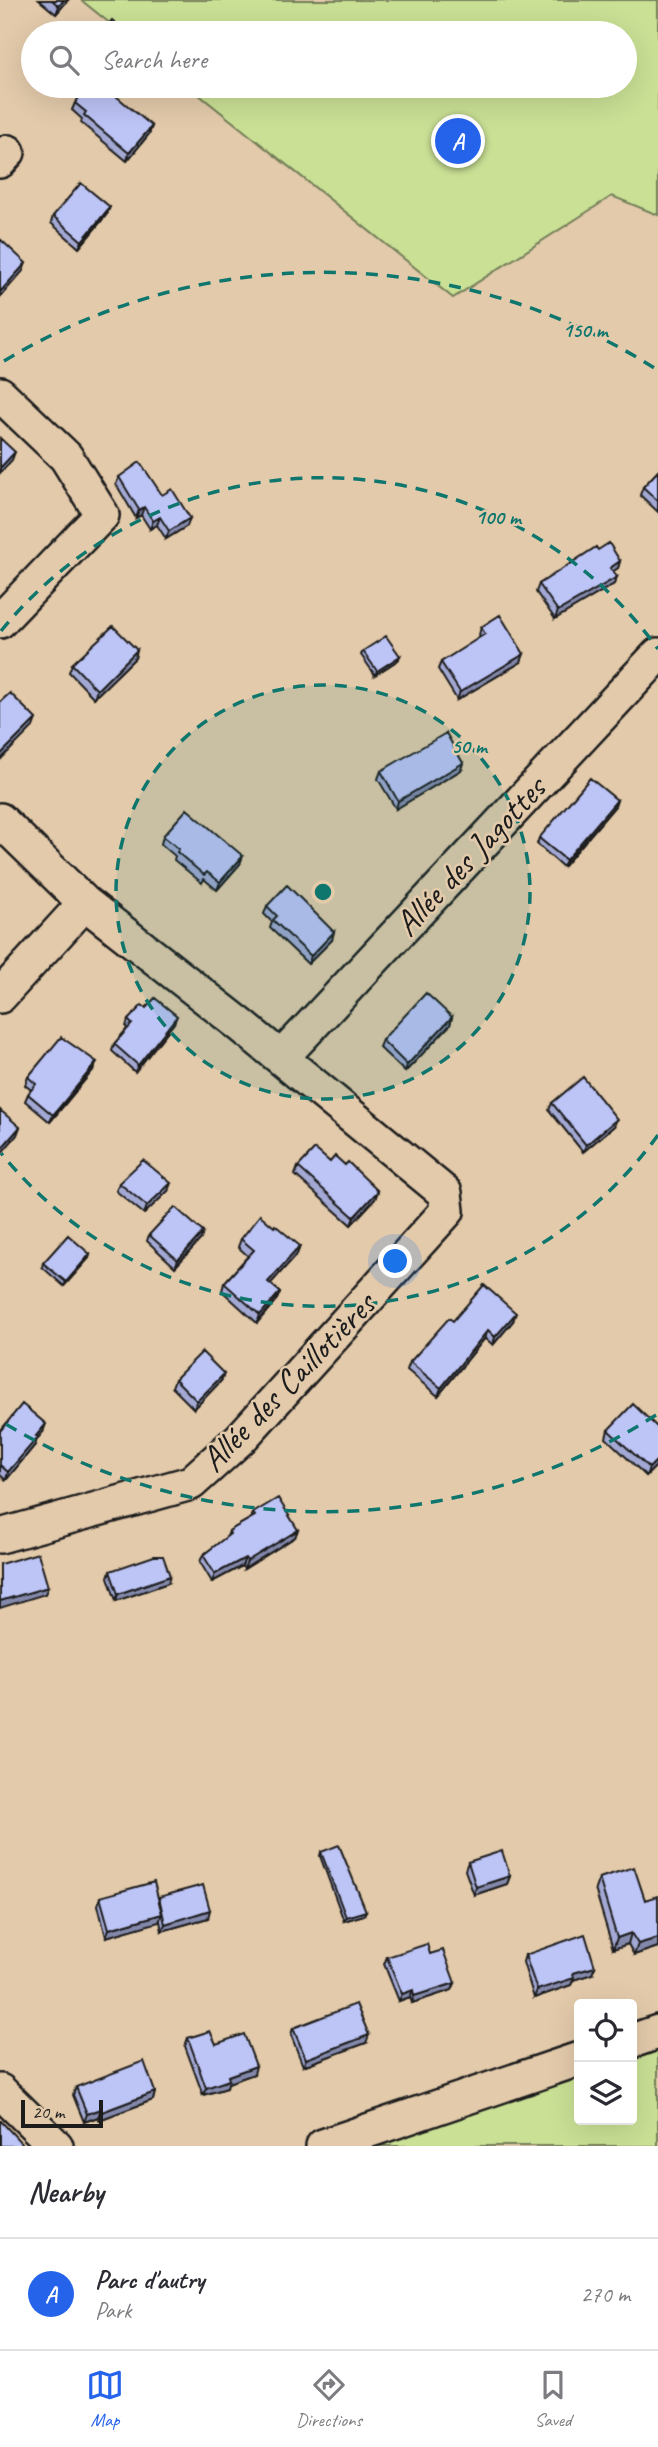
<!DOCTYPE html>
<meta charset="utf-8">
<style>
:root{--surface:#fff;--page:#f2f2f3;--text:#2b2b33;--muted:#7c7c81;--line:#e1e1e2;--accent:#2563eb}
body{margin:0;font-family:Caveat,sans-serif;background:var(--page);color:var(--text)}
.controls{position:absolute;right:21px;bottom:21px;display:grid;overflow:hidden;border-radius:7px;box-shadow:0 7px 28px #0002}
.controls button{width:63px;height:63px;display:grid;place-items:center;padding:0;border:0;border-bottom:2px solid var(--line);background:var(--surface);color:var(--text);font:35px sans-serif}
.scale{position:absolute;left:21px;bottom:18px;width:82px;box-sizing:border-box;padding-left:7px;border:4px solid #1c1c1c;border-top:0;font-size:19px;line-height:24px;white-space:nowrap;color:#1c1c1c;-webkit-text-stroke:5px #e3caab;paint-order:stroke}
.you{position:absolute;left:396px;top:1262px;width:24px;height:24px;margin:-18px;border:5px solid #fff;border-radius:50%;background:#1a73e8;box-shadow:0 0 0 10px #1a73e833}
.badge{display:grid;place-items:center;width:46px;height:46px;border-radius:50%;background:var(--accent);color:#fff;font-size:23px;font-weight:700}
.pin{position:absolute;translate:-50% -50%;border:4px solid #fff;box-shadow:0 2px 7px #0006}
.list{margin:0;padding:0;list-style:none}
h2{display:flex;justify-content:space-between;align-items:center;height:91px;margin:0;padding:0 28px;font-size:30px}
h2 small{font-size:23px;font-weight:400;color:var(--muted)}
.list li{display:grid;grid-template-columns:46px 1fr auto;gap:21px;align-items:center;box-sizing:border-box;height:112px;padding:0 28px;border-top:2px solid var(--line)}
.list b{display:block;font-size:26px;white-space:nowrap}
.list p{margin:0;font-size:23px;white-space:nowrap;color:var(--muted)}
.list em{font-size:23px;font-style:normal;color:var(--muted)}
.icon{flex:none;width:38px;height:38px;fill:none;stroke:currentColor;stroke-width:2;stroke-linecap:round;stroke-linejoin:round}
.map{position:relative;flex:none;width:658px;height:2146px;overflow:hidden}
.search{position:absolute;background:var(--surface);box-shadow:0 7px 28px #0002;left:21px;right:21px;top:21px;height:77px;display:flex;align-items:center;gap:18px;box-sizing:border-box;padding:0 24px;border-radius:38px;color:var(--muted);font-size:26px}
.sheet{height:203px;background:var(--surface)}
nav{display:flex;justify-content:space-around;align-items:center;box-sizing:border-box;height:98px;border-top:2px solid var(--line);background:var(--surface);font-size:19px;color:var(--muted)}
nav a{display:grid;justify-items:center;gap:4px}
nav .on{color:var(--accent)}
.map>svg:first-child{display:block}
</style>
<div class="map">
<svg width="658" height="2146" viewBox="0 0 658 2146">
<rect width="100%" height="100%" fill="#e3caab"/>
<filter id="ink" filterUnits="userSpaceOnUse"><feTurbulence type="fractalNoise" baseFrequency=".0143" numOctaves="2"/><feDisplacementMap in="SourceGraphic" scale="14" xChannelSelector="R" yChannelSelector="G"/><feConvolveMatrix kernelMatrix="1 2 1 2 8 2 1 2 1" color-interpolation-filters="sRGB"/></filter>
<g filter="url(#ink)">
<path fill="#cae095" stroke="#737e58" stroke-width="2" d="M81,0H658V215L612,196L453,298L188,86H625V33H122Z
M658,2038V2146H317L579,2062V2120H632V2046Z"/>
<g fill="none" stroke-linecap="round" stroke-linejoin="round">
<defs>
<path id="street" d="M0,161L8,152
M0,394L66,457L102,515L0,621
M0,820L85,903
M0,996L85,903L242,1026L445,1193L447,1211L241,1438L191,1483L0,1536
M281,1058L658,655
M632,2041L658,2032
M0,2091L56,2146
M323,2146L579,2059"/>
</defs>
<use href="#street" stroke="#1c1c1c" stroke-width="38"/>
<use href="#street" stroke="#e3caab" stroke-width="33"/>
</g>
<path fill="#a3a9d4" stroke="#1c1c1c" stroke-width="2" d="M39,0H68L56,14Z
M75,103L152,126L149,134L127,161L81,123L82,119L72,110Z
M107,214L79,248L51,223L53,216Z
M658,471V512L640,495L643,487Z
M119,477L162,495L187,526L166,539L157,525L150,529L141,515L136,518L116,484Z
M598,550L620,561L618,568L613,571L614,584L555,619L536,592L539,584Z
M481,627L521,662L457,700L438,669L441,662L480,638L479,635Z
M137,650L135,658L94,698L69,672L72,664Z
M363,651L398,660L375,675L361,655Z
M461,770L396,809L378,779L381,771Z
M617,800L615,806L563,867L537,844L539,838Z
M163,836L240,864L217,890L204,879L202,883L174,860L175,856L161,844Z
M267,906L332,940L308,964L270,928L272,922L264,914Z
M146,1008L174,1023L135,1072L112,1051L114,1044L127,1029L126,1027L128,1020Z
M452,1017L450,1025L405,1072L379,1047L382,1040Z
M94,1069L50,1122L25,1101L28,1094L31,1090L25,1085L28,1077Z
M552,1103L614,1126L583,1152L549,1110Z
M330,1162L378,1191L375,1199L351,1225L295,1175L298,1167Z
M119,1183L168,1191L144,1214L116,1191Z
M274,1227L300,1246L297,1254L270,1284L280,1292L277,1299L257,1323L222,1291L224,1283L248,1256L238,1247L241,1239Z
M203,1232L201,1239L175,1267L147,1241L149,1235Z
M90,1254L89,1258L64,1286L42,1267L43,1263Z
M453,1321H513L493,1345L485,1338L438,1396L407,1370L410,1362Z
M175,1379L221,1381L194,1409L172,1387Z
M658,1428V1464L646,1476L606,1438L608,1430Z
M0,1431L43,1432L37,1439L35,1445L6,1480L0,1475Z
M253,1513L295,1537L244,1569L242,1566L212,1582L200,1562L203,1555L227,1537L229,1531L251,1518Z
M110,1571L168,1583L116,1601L108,1577Z
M321,1852L364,1915L344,1921L320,1856Z
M468,1862L510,1876L507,1884L474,1895L465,1870Z
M599,1878L645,1900L658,1896V1947L634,1955L628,1944L613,1949L595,1889Z
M100,1897L158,1898L159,1897L208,1918L162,1931L160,1921L106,1937L98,1905Z
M430,1954L455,1983L452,1990L412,2003L410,1997L399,2001L384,1964L387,1957Z
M525,1955L592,1974L573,1980L571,1985L534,1998L523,1962Z
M293,2028L366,2043L303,2066L291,2035Z
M188,2038L216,2044L254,2074L228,2083L227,2088L203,2095L185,2046Z
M76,2087L155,2092L153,2100L99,2120L98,2117L84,2122L73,2095Z"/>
<path fill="#8489ac" stroke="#1c1c1c" stroke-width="2" d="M64,0H68L56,14L59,6Z
M152,126L149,134L127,161L129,153Z
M110,207L107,214L79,248L82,241Z
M26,263L23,271L0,297V292Z
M15,452L12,460L0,473V468Z
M144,507L141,515L136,518L139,510Z
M160,517L157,525L150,529L153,521Z
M190,518L187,526L166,539L169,531Z
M620,561L618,568L608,575L610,568Z
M617,577L614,584L555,619L558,611Z
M137,650L135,658L94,698L97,690Z
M524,654L521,662L457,700L460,692Z
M400,656L398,660L375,675L377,671Z
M36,719L33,727L0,760V755Z
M463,763L461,770L396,809L398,801Z
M617,800L615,806L563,867L566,860Z
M243,856L240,864L217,890L220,882Z
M334,932L332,940L308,964L311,956Z
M177,1016L174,1023L135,1072L138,1065Z
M452,1017L450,1025L405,1072L407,1065Z
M97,1062L94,1069L50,1122L53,1115Z
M617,1119L614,1126L583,1152L586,1145Z
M20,1127L17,1135L0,1155V1150Z
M171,1183L168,1191L144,1214L147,1206Z
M378,1191L375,1199L351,1225L354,1217Z
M203,1232L201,1239L175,1267L178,1260Z
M300,1246L297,1254L265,1290L268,1282Z
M90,1254L89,1258L64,1286L66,1282Z
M280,1292L277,1299L257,1323L260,1315Z
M516,1313L513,1321L493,1345L495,1337Z
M488,1330L485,1338L438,1396L441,1388Z
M224,1374L221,1381L194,1409L197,1401Z
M46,1424L43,1432L37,1439L35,1445L6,1480L8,1472Z
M658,1459V1464L646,1476L649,1468Z
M298,1530L295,1537L244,1569L247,1561Z
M245,1558L242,1566L212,1582L215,1574Z
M170,1576L168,1583L116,1601L118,1594Z
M48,1587L45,1594L0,1608V1601Z
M510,1876L507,1884L474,1895L476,1887Z
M210,1910L208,1918L162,1931L165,1924Z
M366,1911L364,1915L344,1921L346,1917Z
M162,1914L159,1922L106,1937L109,1929Z
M631,1933L628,1944L613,1949L617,1938Z
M658,1938V1947L634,1955L638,1944Z
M595,1967L592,1974L573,1980L571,1985L534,1998L537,1990L573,1973Z
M455,1983L452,1990L412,2003L414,1996Z
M413,1990L410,1997L399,2001L402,1994Z
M369,2035L366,2043L303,2066L306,2059Z
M256,2066L254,2074L228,2083L227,2088L203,2095L206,2088L228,2076Z
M155,2092L153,2100L99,2120L102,2112Z
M101,2109L98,2117L84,2122L87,2114Z"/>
<path fill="#bdc4f6" stroke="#1c1c1c" stroke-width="2" d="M52,0H64L59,6Z
M112,20L128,33H102Z
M88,86H104L152,126L129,153L84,115L86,112L75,103Z
M81,183L110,207L82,241L53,216Z
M0,239L26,263L0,292Z
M0,438L15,452L0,468Z
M140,462L162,495L172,489L190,518L169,531L160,517L153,521L144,507L139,510L119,477Z
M658,471V501L643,487Z
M609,543L620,561L610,568L617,577L558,611L539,584L596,547L598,550Z
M500,615L524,654L460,692L441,662L485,634L481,627Z
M113,626L137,650L97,690L72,664Z
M386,636L400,656L377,671L363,651Z
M10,693L36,719L0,755V702Z
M446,733L463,763L398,801L381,771Z
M590,778L617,800L566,860L539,838Z
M187,809L243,856L220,882L207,872L204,875L177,852L179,849L163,836Z
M287,885L334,932L311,956L273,920L277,916L267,906Z
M426,993L452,1017L407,1065L382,1040Z
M155,998L177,1016L138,1065L114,1044L132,1024L128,1020L142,1005L146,1008Z
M61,1037L97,1062L53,1115L28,1094L36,1084L28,1077Z
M583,1077L617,1119L586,1145L552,1103Z
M0,1110L20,1127L0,1150Z
M315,1149L330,1162L335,1156L345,1165L348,1162L378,1191L354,1217L298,1167Z
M143,1160L171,1183L147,1206L119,1183Z
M175,1207L203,1232L178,1260L149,1235Z
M260,1215L274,1227L275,1225L300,1246L268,1282L280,1292L260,1315L224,1283L254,1250L241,1239Z
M68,1235L90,1254L66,1282L43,1263Z
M484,1285L516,1313L495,1337L488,1330L441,1388L410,1362L449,1318L453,1321Z
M202,1352L224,1374L197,1401L175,1379Z
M22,1404L46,1424L36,1436L38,1437L8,1472L0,1465V1431Z
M633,1404L658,1428V1459L649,1468L608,1430Z
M278,1498L298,1530L247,1561L245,1558L215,1574L203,1555L230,1534L229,1531L255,1516L253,1513Z
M38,1553L48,1587L0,1601V1564Z
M154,1556H163L170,1576L118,1594L110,1571Z
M339,1845L366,1911L346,1917L321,1852Z
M502,1851L510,1876L476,1887L468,1862Z
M634,1867L645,1900L658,1896V1938L638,1944L631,1933L617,1938L599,1878Z
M154,1882L162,1914L109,1929L100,1897Z
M203,1885L210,1910L165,1924L159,1897Z
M585,1934L595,1967L573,1973L574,1978L537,1990L525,1955Z
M427,1944L430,1954L443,1950L455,1983L414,1996L413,1990L402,1994L387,1957Z
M356,2004L369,2035L306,2059L293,2028Z
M210,2031L216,2044L244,2034L256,2066L228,2076L229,2080L206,2088L188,2038Z
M144,2061L155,2092L102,2112L101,2109L87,2114L76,2087Z
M0,2121H1L24,2146H0Z"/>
</g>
<circle cx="323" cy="892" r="207" fill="#0f766e" fill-opacity=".12"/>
<g fill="none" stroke="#0f766e" stroke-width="3.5" stroke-dasharray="12 9">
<circle cx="323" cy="892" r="207"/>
<path d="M658 1135A414 414 0 0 1 1 1153M1 631A414 414 0 0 1 658 649"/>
<path d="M656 1415A620 620 0 0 1 4 1423M4 361A620 620 0 0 1 656 369"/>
</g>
<g text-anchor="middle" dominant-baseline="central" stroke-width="5" stroke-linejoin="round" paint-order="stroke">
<g font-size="35" fill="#1c1c1c" stroke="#e3caab">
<text transform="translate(470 856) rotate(-47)">Allée des Jagottes</text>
<text transform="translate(288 1382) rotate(-46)">Allée des Caillotières</text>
</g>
</g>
<circle cx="323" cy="892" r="10" fill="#0f766e" stroke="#e3caab" stroke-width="3.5"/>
<g font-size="21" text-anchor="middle" font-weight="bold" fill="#0f766e" stroke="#e3caab" stroke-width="5" stroke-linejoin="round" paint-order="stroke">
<text x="585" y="337">150 m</text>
<text x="498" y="524">100 m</text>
<text x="469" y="753">50 m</text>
</g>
</svg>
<div class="controls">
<button><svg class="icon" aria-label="locate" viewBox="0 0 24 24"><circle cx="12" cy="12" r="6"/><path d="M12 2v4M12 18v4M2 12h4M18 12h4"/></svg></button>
<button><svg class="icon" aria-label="layers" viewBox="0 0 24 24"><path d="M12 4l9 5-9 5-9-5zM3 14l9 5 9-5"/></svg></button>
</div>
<div class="scale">20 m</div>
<div class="you"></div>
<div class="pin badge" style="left:458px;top:141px">A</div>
<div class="search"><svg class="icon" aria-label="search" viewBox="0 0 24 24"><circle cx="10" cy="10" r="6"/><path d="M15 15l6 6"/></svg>Search here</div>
</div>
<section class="sheet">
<h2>Nearby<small></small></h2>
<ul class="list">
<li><span class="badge">A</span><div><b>Parc d'autry</b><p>Park</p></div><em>270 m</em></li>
</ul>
</section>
<nav>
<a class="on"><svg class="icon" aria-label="map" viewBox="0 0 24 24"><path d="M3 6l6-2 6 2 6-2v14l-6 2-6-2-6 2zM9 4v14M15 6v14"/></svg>Map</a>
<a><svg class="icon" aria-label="directions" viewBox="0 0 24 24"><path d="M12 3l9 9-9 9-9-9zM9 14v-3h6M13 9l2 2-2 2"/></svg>Directions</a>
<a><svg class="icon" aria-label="saved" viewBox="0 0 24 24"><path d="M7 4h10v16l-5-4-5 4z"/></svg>Saved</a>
</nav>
